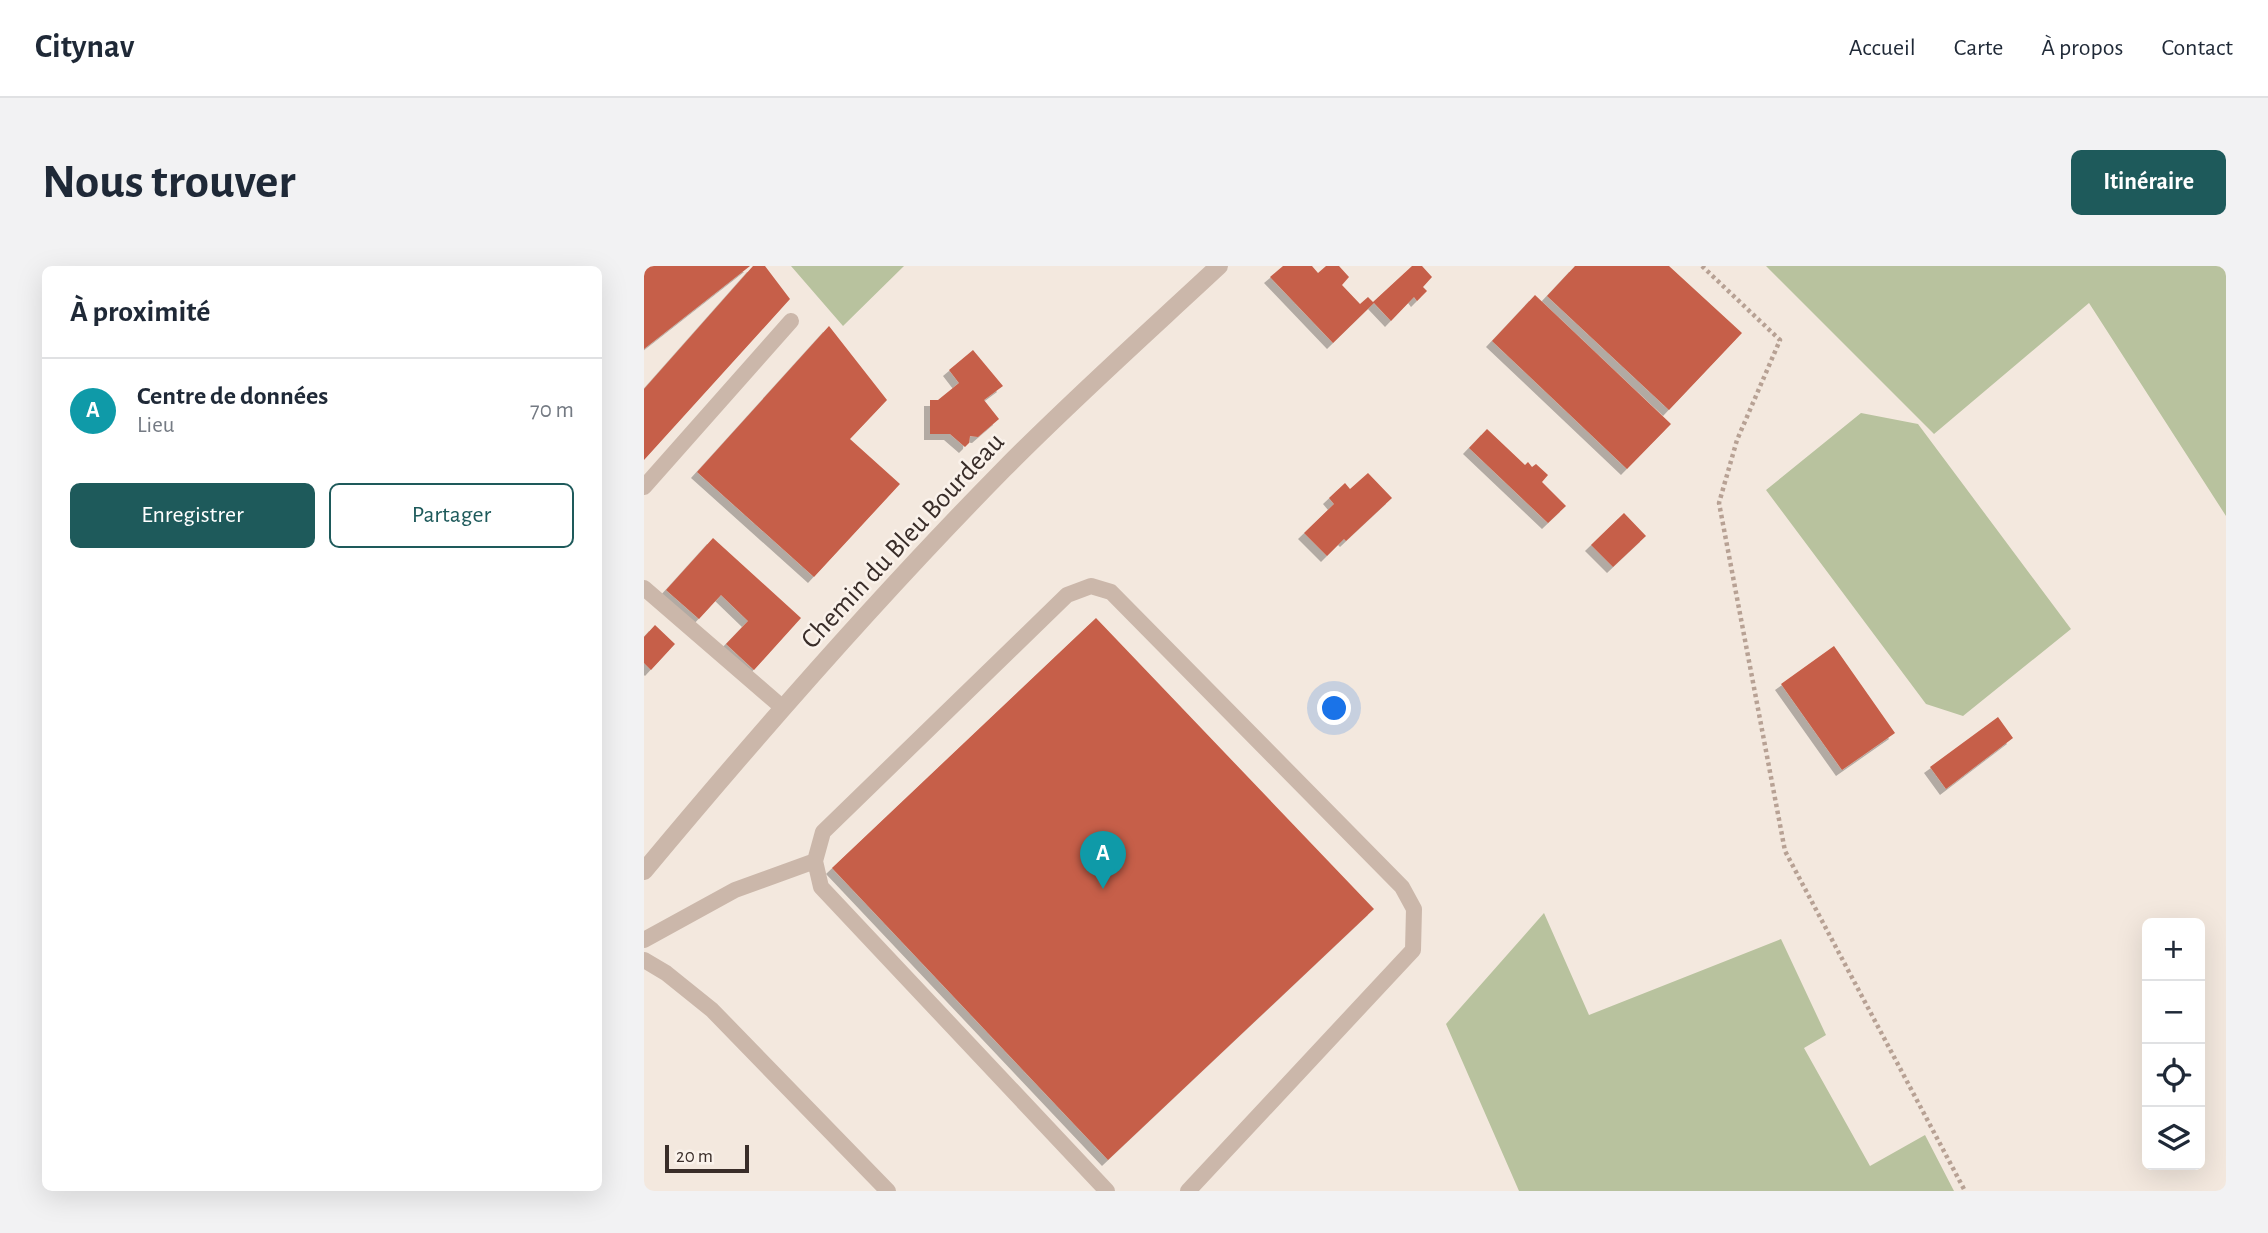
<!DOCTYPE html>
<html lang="fr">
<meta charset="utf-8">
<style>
:root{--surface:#fff;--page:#f2f2f3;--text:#1f2937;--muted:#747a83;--line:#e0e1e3;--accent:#1e5a5b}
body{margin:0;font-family:"Alegreya Sans",sans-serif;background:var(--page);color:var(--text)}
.controls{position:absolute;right:21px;bottom:21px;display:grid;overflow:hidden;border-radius:10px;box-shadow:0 7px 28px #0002}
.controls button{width:63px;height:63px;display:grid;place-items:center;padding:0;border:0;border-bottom:2px solid var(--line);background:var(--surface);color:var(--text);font:35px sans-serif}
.scale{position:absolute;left:21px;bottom:18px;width:84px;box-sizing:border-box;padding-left:7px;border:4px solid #392d29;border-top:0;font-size:19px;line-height:24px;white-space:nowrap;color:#392d29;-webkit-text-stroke:5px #faf2eb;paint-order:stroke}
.you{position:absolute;left:691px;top:443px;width:24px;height:24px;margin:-18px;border:5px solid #fff;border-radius:50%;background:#1a73e8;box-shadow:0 0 0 10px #1a73e833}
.badge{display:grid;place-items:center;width:46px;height:46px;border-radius:50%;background:var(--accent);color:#fff;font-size:23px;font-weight:700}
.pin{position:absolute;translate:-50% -58px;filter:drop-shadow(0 2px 4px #0008)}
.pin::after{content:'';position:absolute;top:37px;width:24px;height:21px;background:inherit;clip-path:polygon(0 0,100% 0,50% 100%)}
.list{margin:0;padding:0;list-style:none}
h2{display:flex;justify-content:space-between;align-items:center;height:91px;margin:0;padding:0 28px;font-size:30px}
h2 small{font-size:23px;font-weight:400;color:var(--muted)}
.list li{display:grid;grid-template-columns:46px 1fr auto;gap:21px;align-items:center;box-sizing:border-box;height:105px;padding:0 28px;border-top:2px solid var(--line)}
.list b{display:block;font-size:26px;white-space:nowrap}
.list p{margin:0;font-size:23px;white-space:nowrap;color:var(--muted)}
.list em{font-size:23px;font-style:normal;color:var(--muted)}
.actions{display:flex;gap:14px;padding:21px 28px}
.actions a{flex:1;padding:16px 0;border:2px solid var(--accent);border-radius:10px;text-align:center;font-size:24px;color:var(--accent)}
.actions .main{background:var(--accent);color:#fff}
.icon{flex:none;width:38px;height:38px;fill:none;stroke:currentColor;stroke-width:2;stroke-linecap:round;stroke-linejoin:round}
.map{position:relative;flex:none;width:1582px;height:925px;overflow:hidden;border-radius:10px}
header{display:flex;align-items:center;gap:42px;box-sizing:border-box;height:98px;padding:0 35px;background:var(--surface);border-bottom:2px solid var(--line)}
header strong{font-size:33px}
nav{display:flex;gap:38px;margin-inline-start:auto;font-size:24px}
.intro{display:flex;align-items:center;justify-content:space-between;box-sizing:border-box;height:168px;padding:0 42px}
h1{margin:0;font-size:49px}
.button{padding:18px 32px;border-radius:10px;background:var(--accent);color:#fff;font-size:24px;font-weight:700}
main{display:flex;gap:42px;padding:0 42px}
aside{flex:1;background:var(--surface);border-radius:10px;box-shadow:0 7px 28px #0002}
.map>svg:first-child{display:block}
</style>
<header>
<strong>Citynav</strong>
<nav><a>Accueil</a><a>Carte</a><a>À propos</a><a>Contact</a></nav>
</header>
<div class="intro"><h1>Nous trouver</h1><a class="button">Itinéraire</a></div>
<main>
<aside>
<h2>À proximité<small></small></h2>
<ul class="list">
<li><span class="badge" style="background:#0f9aa8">A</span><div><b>Centre de données</b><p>Lieu</p></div><em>70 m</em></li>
</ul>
<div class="actions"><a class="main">Enregistrer</a><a>Partager</a></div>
</aside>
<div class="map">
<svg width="1582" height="925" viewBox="0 0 1582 925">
<defs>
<filter id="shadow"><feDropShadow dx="-6" dy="6" stdDeviation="0" flood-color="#0004"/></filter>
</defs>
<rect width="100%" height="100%" fill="#f3e8de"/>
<path fill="#b8c29e" d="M147,0H260L199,60Z
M1122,0H1582V250L1445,37L1290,168Z
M1217,147L1274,158L1427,363L1319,450L1282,438L1122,224Z
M900,647L945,749L1137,673L1182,769L1160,782L1226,900L1281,869L1310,925H875L802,758Z"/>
<path fill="#c65f48" filter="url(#shadow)" d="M0,0H106L0,83Z
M109,0H121L146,33L0,194V123Z
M639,0H668L674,7L682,0H695L705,11L698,19L716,38L724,31L729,36L768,0H778L788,11L779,21L783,25L773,35L770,31L747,55L730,37L689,77L626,11Z
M931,0H1025L1098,67L1025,144L903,30Z
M891,29L1027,158L983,203L848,75Z
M185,60L243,134L206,173L256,218L170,311L53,206Z
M329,84L359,120L340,134L355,153L334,171L326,170L325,177L321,181L306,168H286V134H294L315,117L305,104Z
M843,163L881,199L884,196L888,201L892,198L904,209L898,216L922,240L904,257L825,182Z
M724,207L748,232L702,275L700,273L683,290L660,267L690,238L685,232L701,217L706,223Z
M980,247L1002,270L969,301L947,279Z
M69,272L157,352L110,404L82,378L104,355L77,329L55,353L22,324Z
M452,352L730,643L464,894L188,602Z
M11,359L31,378L7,404L0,397V371Z
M1190,380L1251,467L1198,504L1137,418Z
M1354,451L1369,472L1302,523L1286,501Z"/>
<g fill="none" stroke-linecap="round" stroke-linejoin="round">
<path stroke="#b7a194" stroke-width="4.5" stroke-dasharray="3.5 3.5" stroke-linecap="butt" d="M1058,0L1136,74L1093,174L1075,237L1141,585L1321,925"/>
<path stroke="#cbb7aa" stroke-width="16" d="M0,221L147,55
M0,322L139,442
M0,674L91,624L171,595
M0,694L22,707L68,744L244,925
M463,925L177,621L171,595L179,566L423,329L447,320L467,326L758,621L770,643L769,684L544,925"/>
<path stroke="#cbb7aa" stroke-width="18" d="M0,605C115,467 234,331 360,203C429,133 503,67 575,0"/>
</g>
<g text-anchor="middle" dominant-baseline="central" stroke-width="5" stroke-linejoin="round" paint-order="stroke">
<g font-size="28" fill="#392d29" stroke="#faf2eb">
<text transform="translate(259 275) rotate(-47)">Chemin du Bleu Bourdeau</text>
</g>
</g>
</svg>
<div class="controls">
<button>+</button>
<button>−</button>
<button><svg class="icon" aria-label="locate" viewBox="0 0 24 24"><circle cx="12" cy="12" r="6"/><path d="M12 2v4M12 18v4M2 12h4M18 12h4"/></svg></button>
<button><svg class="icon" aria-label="layers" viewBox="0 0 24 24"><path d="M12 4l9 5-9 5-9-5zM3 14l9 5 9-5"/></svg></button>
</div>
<div class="scale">20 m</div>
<div class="you"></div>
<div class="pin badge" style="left:459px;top:623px;background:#0f9aa8">A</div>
</div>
</main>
